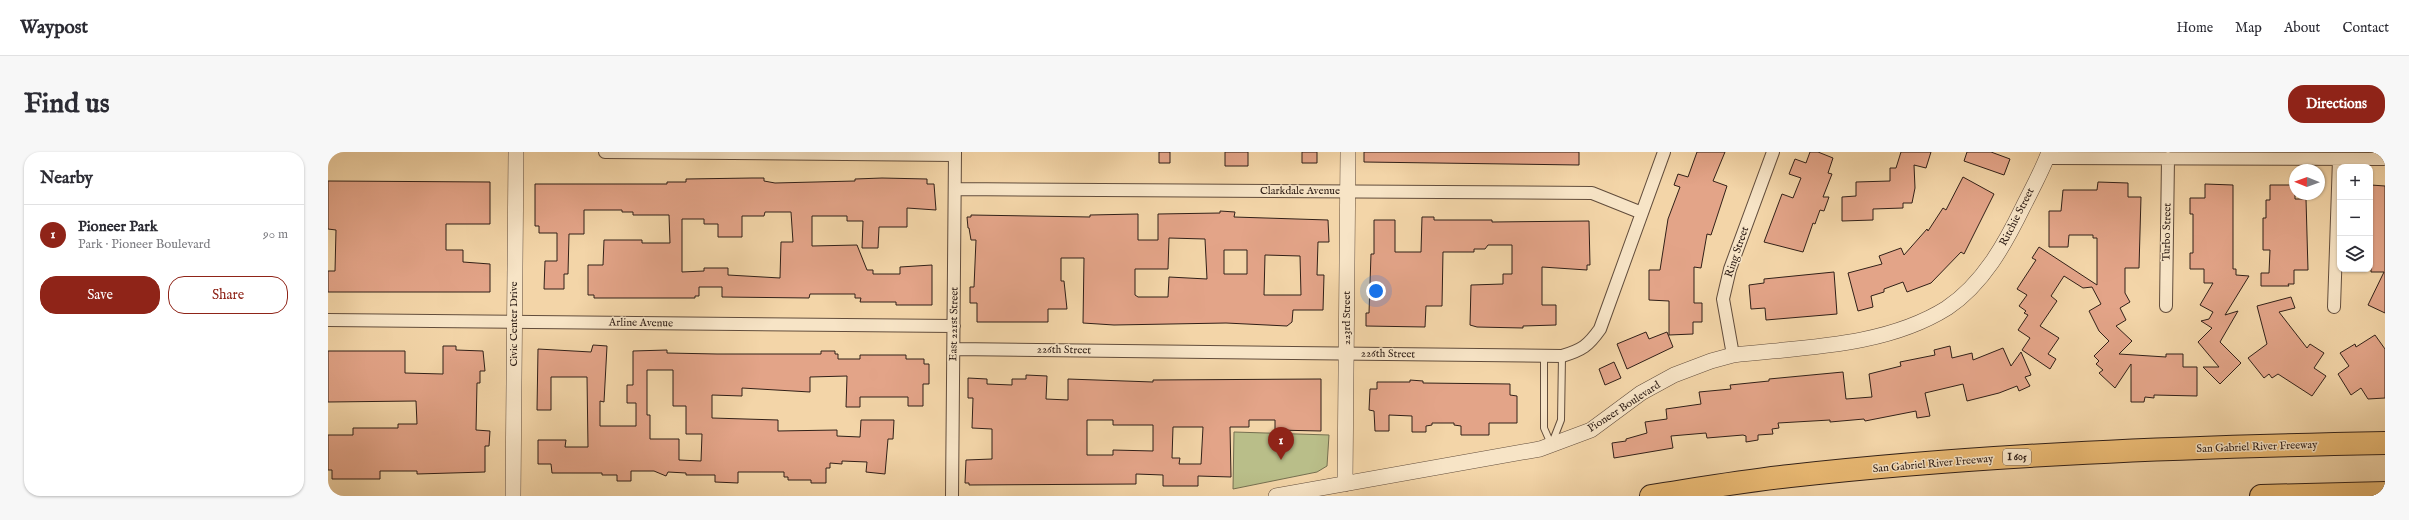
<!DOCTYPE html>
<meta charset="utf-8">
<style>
:root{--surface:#fff;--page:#f7f7f7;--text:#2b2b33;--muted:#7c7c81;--line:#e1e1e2;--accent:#8f2418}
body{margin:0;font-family:"IM FELL English",serif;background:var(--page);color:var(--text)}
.controls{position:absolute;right:12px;top:12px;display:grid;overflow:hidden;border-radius:8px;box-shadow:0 1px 3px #0004}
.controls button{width:36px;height:36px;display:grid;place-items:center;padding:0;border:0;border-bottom:1px solid var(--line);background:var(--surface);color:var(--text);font:20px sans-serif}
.compass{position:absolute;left:1961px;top:12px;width:36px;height:36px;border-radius:50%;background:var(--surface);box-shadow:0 1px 3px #0004;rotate:271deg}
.you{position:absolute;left:1048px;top:139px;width:14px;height:14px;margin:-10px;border:3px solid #fff;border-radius:50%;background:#1a73e8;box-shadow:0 0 0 6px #1a73e833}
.badge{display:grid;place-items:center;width:26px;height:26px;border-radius:50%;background:var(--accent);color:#fff;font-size:13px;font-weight:700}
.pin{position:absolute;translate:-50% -33px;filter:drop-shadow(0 1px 2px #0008)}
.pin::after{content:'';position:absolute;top:21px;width:14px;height:12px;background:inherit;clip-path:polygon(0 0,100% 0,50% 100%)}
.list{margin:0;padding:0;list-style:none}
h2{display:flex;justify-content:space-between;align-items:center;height:52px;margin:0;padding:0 16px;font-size:17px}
h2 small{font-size:13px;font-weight:400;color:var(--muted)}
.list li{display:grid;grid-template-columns:26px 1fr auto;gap:12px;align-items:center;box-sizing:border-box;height:60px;padding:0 16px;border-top:1px solid var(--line)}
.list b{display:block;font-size:15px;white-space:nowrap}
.list p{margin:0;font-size:13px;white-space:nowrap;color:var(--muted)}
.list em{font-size:13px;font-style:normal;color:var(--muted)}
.actions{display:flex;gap:8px;padding:12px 16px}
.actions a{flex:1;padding:9px 0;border:1px solid var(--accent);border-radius:16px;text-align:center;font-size:14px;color:var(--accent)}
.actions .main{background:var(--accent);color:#fff}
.icon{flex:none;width:22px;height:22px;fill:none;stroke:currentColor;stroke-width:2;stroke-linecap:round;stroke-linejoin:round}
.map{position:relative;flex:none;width:2057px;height:344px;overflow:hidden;border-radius:16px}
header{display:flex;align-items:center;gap:24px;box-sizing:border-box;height:56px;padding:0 20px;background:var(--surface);border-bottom:1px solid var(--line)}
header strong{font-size:19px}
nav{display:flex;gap:22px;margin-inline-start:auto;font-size:14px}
.intro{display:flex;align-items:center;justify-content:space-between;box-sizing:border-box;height:96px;padding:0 24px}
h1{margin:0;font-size:28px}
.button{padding:10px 18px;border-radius:16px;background:var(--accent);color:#fff;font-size:14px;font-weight:700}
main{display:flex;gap:24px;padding:0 24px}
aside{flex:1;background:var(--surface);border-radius:16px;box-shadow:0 1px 3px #0004}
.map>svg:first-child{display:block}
</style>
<header>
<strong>Waypost</strong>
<nav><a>Home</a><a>Map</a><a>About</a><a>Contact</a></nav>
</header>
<div class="intro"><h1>Find us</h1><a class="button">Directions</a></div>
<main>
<aside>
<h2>Nearby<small></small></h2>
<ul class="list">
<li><span class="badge">1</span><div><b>Pioneer Park</b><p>Park · Pioneer Boulevard</p></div><em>90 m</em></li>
</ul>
<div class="actions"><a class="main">Save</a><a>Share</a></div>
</aside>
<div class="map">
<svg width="2057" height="344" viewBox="0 0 2057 344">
<rect width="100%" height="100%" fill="#f3d5a8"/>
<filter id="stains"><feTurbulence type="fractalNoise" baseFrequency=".005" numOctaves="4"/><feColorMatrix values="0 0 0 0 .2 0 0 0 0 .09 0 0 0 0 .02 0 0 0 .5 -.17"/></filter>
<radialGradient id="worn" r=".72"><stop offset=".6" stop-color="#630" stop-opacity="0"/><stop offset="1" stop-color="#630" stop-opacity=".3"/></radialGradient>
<path fill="#b9be89" stroke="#756f50" d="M906,280L1001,283L999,314L989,320L905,337Z"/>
<path fill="#e3a488" stroke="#312018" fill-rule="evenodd" d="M831,0H842V11H831Z
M897,0H920V14H897Z
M974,0H989V11H974Z
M1036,0H1251V13L1036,10Z
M1369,0H1397L1385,29L1399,34L1383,83L1379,82L1373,116L1366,115V151H1374V170H1365V182L1341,183V149L1321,148V118H1332L1340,67L1352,35L1346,33L1350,22L1360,25Z
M1482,0H1490L1505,6L1500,21L1504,22L1495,45H1501L1496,59L1492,58L1487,72L1485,71L1475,100L1436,90L1454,42L1465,46L1473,26L1461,22L1467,7L1478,11Z
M1573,0H1603L1598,16L1586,13L1587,36L1584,51H1575V56L1545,57V68L1514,69V45L1528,44V30L1562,29V16H1568Z
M1639,0H1663L1682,7L1676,23L1636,9Z
M1635,25L1666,42L1636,102L1633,100L1603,131L1579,140L1575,130L1556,137V140L1543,144L1545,155L1530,159L1520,121L1554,112L1551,104L1573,96L1576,103L1599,77L1600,79L1615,56L1618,58Z
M424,26H436V29L447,31L527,29V27L554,26L599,27V32H606L608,58L579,56V75H551L550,96H534L535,69H519V64H484V94L529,93L539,118H545V122H572V115L604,113V153H568V150H532L533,146H527V142H482L481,146L394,145V135H371V144H367V146H266V143H260V113H275L276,88H314V91H342L341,63H305V60H294V58H256V82H241L240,122H236V137H216L217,109H229V81H211V74H207V32H339V30H358V27ZM437,60H463L465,90H453L452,126L400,123V116H376V119L354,120V67H376V72H390V85H414V64H436Z
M0,29L162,30V72H118V98H135V110L162,112V140H0V119H7L8,78L0,77Z
M1770,30L1800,31V45H1813L1811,116H1797V141L1802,150L1792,156L1798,168L1788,174L1804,189L1791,202L1838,205V202H1855V215H1869V244L1826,243V246L1817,245L1816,250H1803V212L1787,236L1771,221L1775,218L1768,212L1771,209L1766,204L1781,189L1771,179L1761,159L1773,152L1764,135L1755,136L1736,124L1723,144L1729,149L1712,174L1731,186L1720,202L1728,207L1722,217L1694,198L1702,186L1690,178L1700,163L1696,161L1698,159L1691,154L1699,143L1689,137L1708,108L1704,106L1711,95L1769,133V86H1765V83H1741L1740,95H1721V59H1733L1735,38H1769Z
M1877,32L1905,33V117H1908V123L1921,124L1897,163L1910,159L1892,190L1913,211L1892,232L1875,215H1891L1870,190L1884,176L1873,169L1881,167L1885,160L1872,153L1885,131H1876V117H1862V101H1865V62H1862V46H1877Z
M1942,33H1967V47H1978L1980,118H1966V132H1960L1961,134H1933V121H1941L1942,98H1935V66H1938V48H1942Z
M2043,33L2057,34V161L2040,153L2056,120H2043Z
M892,59L907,60L906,65L1000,68L1001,90H990L989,123H996L995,158H965L964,170L959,174L898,171L786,173L755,171L756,106H733V129H736L739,157H720V170H649V151H642V135H646L648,88H643L641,76H640L639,65H643V63L762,65V63L810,62V88H830V62L892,61ZM841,86L877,87L879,127L841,125L840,145H810L807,143V117H840ZM896,98H919V122H896ZM937,103L972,104L973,143H936Z
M1094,65H1106V68H1164V70L1261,69L1262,113H1259V118L1214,115V153H1228V173L1195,174V176L1149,175L1142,173L1143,133L1175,132V122H1184V93H1160L1157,97H1146V100H1115L1114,154H1098L1097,175L1038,174V161H1041L1043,102H1046V68H1067V100H1093Z
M1506,120L1509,162L1438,168L1437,156L1423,157L1421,133L1436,131V127Z
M1963,145L1967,156L1951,160L1979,196L1982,192L1996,201L1986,216L1998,224L1984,244L1950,222L1944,226L1941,222L1936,226L1920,206L1939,192L1929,154Z
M1318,180L1321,187L1339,180L1345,195L1299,217L1289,192Z
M2047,183L2057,197V246L2040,247L2033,236L2023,243L2010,222L2021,214L2012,201L2027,192L2028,195Z
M265,193L279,194L276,250L272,249V274H308V251H299V233H305V199L339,198V201L389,202H493V199H507V202H510V207H532V203H578V207H596V212H601V232H595V254H580V245H532V255H518L519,224L482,225V240L414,236V244L384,243V266L450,268V279L509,278V284L532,285L533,268H566L565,287H560L557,322L538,320L539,310L514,309V312L502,311V316H498V331H483V328H460V325H456V320H410V331L387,330V323H358V321L340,320L338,324L326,319H303V329H289V323H274V321H224L223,312H210V288H238L237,295H260L259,225H223V258H209L210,197L263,200ZM319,218H345V254H358V282H374L373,309L351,308V287H322V263H319Z
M115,194H128V198L155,199L157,219H152V231H149L148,278L162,279L161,294H157V320L89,322V319H52V327H4V318H0V283H25V276H70V272H89L88,249L0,250V199H77V221L115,222Z
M1622,194L1624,206L1644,201L1645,208L1675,196L1683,214L1693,200L1703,223L1697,225L1702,234L1691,239L1689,234L1671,241L1639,249L1635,232L1597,241L1602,264L1589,266L1588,259L1537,269L1536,267L1502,270V268L1450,271L1451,276L1444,277L1445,282L1430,283V288L1418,290V284L1415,283L1379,286L1378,281L1343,284L1345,296L1286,306L1284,291L1298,289V287L1319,281L1317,270L1339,267L1338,257L1373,252L1371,240L1403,237L1402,233L1441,229V227L1515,220L1518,247L1544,245L1541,222L1573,214L1572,210L1607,203L1606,198Z
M1286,210L1293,226L1277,233L1271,217Z
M698,223L719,224L718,247L740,248V227L825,230V228L993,227V279L947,278V268H921V275H902L903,325L870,324V334H835V323L808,322V332L641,333V331H637L638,308L664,307V277L644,276L645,246H640V226L659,227V232L684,233V227H698ZM759,268H785V273H825V299L785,298V303H759ZM845,275H875L873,312H851L852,306H844Z
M1082,228L1095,229V231L1182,232V243L1189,244V271H1161V283H1133V274L1126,273V271H1104V273L1098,274V280H1084V264L1061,263V279H1047L1046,259L1041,258L1042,237H1049V230H1082Z"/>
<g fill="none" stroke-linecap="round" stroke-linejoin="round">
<defs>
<path id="service" d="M1216,203V276L1223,292
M1224,291L1233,268L1234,204"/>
<path id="minor" d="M277,0L627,3
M1719,6L2057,7
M627,37L1264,41L1314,61
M1838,154L1840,6
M2006,155L2011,7
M0,168L626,174
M626,197L1234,204C1254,198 1260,194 1272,177L1336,0
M1405,203L1395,147L1402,117L1445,0
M624,344L627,0"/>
<path id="tertiary" d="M1017,332L1020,0
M185,344L188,0
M948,344L1212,297L1263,278L1313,241L1346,223L1383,209L1405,203C1475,195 1557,195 1619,156C1655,132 1677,92 1695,55C1704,37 1714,19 1721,0"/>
<path id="motorway" d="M1323,344C1369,337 1415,329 1462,324C1659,302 1858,295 2057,291
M1933,344L2057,341"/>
</defs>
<use href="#service" stroke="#624d3c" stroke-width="8"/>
<use href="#minor" stroke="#624d3c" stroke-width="14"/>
<use href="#tertiary" stroke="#624d3c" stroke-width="16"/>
<use href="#motorway" stroke="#312018" stroke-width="24"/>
<use href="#service" stroke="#f7e4c6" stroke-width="6"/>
<use href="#minor" stroke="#f7e4c6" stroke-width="12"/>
<use href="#tertiary" stroke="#f7e4c6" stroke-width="15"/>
<use href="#motorway" stroke="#eaba74" stroke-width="22"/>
</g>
<g text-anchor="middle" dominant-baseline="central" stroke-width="3" stroke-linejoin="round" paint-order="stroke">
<rect fill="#f7e4c6" stroke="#6c5b4c" stroke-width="1" x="1675" y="297" width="28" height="16" rx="3"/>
<g font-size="10" font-weight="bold" fill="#312018">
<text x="1689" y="305">I 605</text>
</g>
<g font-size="11" fill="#312018" stroke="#f7e4c6">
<text x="972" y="39">Clarkdale Avenue</text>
<text transform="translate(1689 65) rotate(-63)">Ritchie Street</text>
<text transform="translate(1839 80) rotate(-89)">Turbo Street</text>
<text transform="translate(1409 100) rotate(-71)">Ring Street</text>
<text transform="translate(1019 166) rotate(-90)">223rd Street</text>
<text transform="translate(313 171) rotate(1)">Arline Avenue</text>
<text transform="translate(186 172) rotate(-90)">Civic Center Drive</text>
<text transform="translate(626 172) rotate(-89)">East 221st Street</text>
<text transform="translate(736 198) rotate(1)">226th Street</text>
<text transform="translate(1060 202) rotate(1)">226th Street</text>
<text transform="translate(1296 255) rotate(-33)">Pioneer Boulevard</text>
<text transform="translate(1929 295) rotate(-2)">San Gabriel River Freeway</text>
<text transform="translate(1605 312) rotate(-5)">San Gabriel River Freeway</text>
</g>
</g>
<rect width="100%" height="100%" filter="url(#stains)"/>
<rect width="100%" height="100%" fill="url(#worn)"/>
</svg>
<div class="controls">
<button>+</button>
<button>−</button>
<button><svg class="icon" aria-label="layers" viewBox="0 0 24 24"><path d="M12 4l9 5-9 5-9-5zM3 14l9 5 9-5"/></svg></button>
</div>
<svg class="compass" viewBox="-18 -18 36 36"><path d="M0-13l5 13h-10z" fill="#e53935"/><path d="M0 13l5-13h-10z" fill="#7c7c81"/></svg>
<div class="you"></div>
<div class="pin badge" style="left:953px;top:308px">1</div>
</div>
</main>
